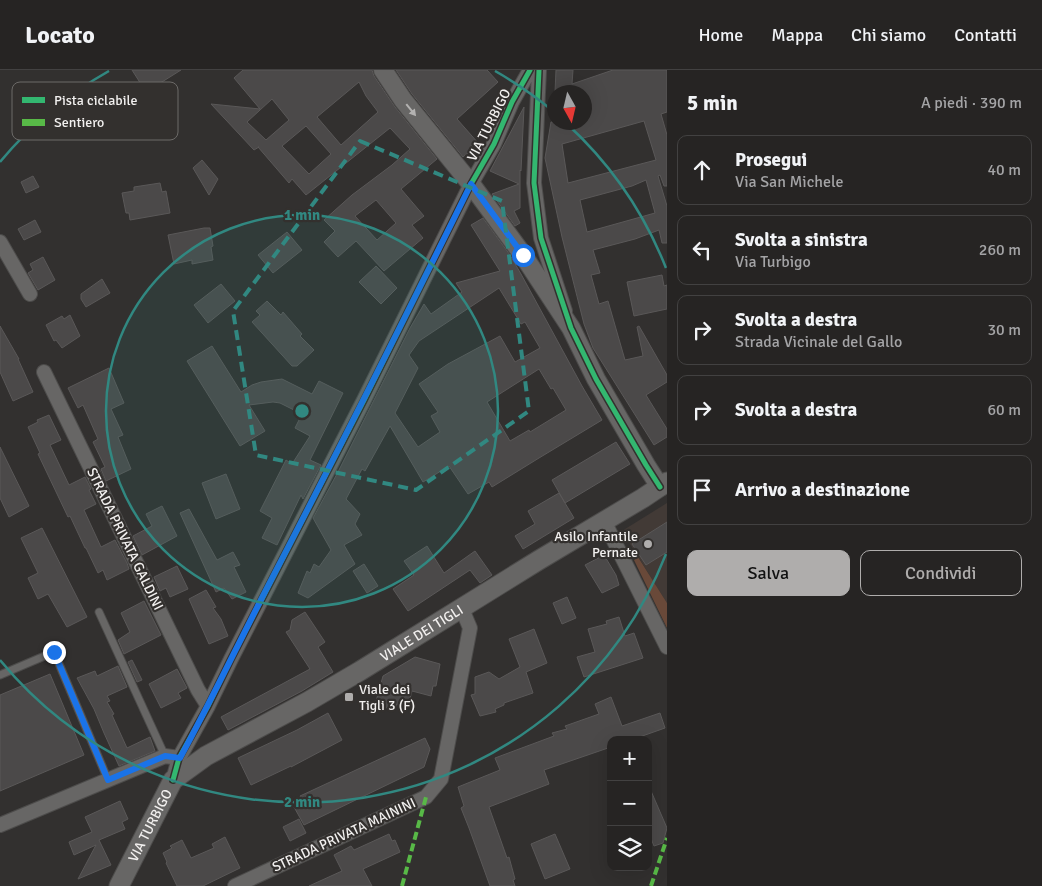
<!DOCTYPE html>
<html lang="it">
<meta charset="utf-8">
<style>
:root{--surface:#262423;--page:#2e2c2b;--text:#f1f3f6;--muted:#a4a4a6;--line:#424141;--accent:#afadac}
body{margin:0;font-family:Signika,sans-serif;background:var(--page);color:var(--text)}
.controls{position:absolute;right:15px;bottom:15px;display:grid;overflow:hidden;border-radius:10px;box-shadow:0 5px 20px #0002}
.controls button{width:45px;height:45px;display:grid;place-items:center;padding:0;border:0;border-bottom:1px solid var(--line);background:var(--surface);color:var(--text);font:25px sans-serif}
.compass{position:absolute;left:547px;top:15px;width:45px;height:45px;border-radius:50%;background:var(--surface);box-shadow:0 5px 20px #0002;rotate:172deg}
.stop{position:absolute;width:15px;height:15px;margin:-11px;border:4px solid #1a73e8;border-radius:50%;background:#fff}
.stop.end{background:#1a73e8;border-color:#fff;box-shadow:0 1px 5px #0008}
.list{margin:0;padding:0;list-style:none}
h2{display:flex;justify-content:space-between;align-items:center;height:65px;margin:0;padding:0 20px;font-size:21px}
h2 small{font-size:16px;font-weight:400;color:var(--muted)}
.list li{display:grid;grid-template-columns:32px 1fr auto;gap:15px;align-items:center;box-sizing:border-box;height:70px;margin:0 10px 10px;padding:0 10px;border:1px solid var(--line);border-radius:10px}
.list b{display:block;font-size:19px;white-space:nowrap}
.list p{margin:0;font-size:16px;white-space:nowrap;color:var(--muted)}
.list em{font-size:16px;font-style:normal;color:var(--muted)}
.actions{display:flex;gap:10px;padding:15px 20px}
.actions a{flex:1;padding:11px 0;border:1px solid var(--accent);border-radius:10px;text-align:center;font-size:18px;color:var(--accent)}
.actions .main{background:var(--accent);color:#111}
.icon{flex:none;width:28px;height:28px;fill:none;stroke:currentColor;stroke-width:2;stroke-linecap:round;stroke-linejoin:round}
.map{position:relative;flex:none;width:667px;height:816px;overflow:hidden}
header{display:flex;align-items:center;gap:30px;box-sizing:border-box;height:70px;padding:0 25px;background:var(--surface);border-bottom:1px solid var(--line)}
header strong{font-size:24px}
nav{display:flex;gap:28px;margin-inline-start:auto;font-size:18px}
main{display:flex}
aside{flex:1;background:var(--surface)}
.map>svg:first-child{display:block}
</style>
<header>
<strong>Locato</strong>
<nav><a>Home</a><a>Mappa</a><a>Chi siamo</a><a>Contatti</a></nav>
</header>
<main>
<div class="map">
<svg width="667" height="816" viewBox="0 0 667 816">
<rect width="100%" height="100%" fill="#32302f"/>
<path fill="#423a36" d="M667,433V533L622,461Z"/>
<path fill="#694939" d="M638,487L667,533V558L634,490Z"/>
<path fill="#4b4949" stroke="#5a5858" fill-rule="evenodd" d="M132,0H181L146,22Z
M243,0H372L374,6L395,37L437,89L401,119L424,146L412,155L423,168L384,201L356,171L338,187L324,172L335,161L324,150L352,125L392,95L410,79L390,58L306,125L292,109L289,113L258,77H259L254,80L211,34L260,39L234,8ZM359,12L366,26L378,42L341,75L317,47ZM272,29L289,50L266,70L247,52ZM306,56L331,84L309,104L282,76ZM376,130L396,153L377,170L355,146Z
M396,0H487L498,12L457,49L479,74L463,87L412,24Z
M556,0H573L572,14L613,0H667V42L661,44L667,65V116H664L660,105L658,106L667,136V173H662L659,160L635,169L593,180L600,203L591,205L599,234L608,231L625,290L643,286L637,257L639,256L667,305V312L646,325L667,359V367L654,375L593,278L584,254L562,167L545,88L551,52H584V22H555ZM644,51L656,90L568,113L562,74ZM646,110L655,143L587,162L580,130L632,116Z
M524,37L521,101L520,100V138L514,141L520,153L515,156L492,124L519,114L490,101Z
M202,90L218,109L209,125L193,98Z
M33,106L39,117L26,123L21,112Z
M160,113L162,122L166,121L170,143L130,150L129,143H126L122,123L134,121V117Z
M483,148L510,185L521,204L582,316L602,350L539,388L492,417L489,412L468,424L449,396L423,412L390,356L365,401L362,399L346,429L360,444L355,454L362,465L344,475L355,494L308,528L298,523L307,501L310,503L314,494L319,497L331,480L313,448L338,402L410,258L424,234L431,244L462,222L456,213L500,201L471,155ZM499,218L521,254L525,252L540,278L515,292L500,266L448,294L419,314L438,342L431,346L440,362L418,377L395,343L418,298L409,285L419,271ZM539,299L551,319L553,318L566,340L530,362L529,360L510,371L487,332Z
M35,150L41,162L24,170L18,159Z
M204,158H210L213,176L211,177L213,190L192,194V190L174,194L168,165Z
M287,162L302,180L273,203L258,185Z
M43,187L55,210L38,220L28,203L33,200L30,194Z
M376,196L397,218L381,234L359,212Z
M662,205L664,216L667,215V239L634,246L627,212Z
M102,209L110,223L86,237L81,229V224Z
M221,214L235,231L208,253L194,235Z
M267,231L281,245L283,242L302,264L300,266L314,280L297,296H292L252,252L260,245L256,241Z
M70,245L80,266L62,278L56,270L54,271L46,255L62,246L64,249Z
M0,256L19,289H18L33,322L13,331L0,302Z
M212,276L241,322L252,315L261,312L282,309L312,324L319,311L343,323L310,390L321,395L303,429L301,425L277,475L262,468L272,448L260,441L286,390L292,394L310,366L295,358L302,344L280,333L273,332L249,335L265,361L240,376L187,291Z
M109,298L124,333L111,339L123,365L118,367L131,399L106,411L101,399L105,397L93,372L98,369L83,335L78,338L68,318Z
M49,345L61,370L50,375L69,415L85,407L91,419L89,420L96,434L84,440L101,477L115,470L127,493L129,499L107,510L103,500L98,503L86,478H85L70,446L68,447L38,384L40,383L28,357L38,352L37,350Z
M616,372L630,394L565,433L552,410Z
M0,377L29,436L9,447L0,428Z
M226,404L240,439L216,449L202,413Z
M559,423L574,448L523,479L515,466L535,454L528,441Z
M162,436L177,466L142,485L133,466L152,456L146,444Z
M189,439L217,490L233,482L240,495L234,497L246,522L232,529L224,518L216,522L180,443Z
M667,452V482L646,495L632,474Z
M42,458L87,547L67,557L48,524L38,529L28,508L38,503L21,468Z
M427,476L444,503L475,481L492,505L480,513L470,500L408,541L393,519L414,505L404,491Z
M604,485L616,505L619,515L602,523L585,495Z
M364,494L378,516L367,523L353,501Z
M177,496L188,519L170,527L166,518L160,521L154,507Z
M206,520L216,537L213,538L221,549L228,566L209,574L189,529Z
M567,527L576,548L562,554L553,533Z
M144,531L161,565L124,584L118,570L130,562L121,543Z
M305,542L325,572L318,577L333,602L302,621L228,660L221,647L310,599L286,562L290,560L292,550Z
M619,547L625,566L634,563L643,588L584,607L577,587L595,582L588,559L607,554L606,551Z
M534,559L547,593L526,602L533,623L504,633V635L495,639L496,642L480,646L471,625L475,624V607L489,602L499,609L520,597L509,569Z
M415,587L440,594L436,616H433L431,626L412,621L408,636L397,634L395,640L375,635L383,606Z
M132,590L142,610L137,612L128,592Z
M118,596L127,617L107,626L110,631L107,632L114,644L112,645L127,678L150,667L155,681L119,696L104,663L94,639L77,608L95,601L97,606Z
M177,599L187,618L178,623L181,628L161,638L149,614Z
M50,604L84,685L0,721V625Z
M611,627L622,656L660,643L665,658L631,670H611V677L544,700L549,714L489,737L507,788L509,787L515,809L513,810L515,816H490L469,758L461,738L464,736L458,717L500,700L495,688L554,666L552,663L567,659L565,656L599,644L595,634Z
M328,643L342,670L291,697V696L251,715L238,688L297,660Z
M425,668L430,679L424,697L304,755L294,737L304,732L300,726Z
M648,714L667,758L663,773L654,776L648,761Z
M120,731L128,749L122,752L125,759L99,770L111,795L78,809L96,775L74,785L69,772L92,762L85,747Z
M299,749L306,763L290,771L283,757Z
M389,764L392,771L395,770L400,782L363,799L372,816H309L342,801L334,785L351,776L354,780Z
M555,764L570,799L545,809L531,774Z
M225,767L240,798L203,816H177L166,793L167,792L163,783L172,778L170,776L182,770L191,788L214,778L212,774Z"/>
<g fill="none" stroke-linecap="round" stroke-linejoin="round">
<defs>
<path id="service" d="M99,542L165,686
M0,605L54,582L108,710"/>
<path id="minor" d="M539,0L534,113L541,168L565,241
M0,172L30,224
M44,302L198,620L208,636
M604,451L667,577
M173,710L179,688L208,636L231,589L364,330L471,114L494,74L512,32L530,0
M0,755L165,686L179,688
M235,816L426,727L441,709L470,558L462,539"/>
<path id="tertiary" d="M383,0L403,30L471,114L523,185L571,258L596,309L646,395L660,417"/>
<g id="secondary">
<path id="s1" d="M119,816L173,710L206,686L307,632L360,601L539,490L643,428L667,412"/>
</g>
</defs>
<use href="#service" stroke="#4d4c4b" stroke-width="9"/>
<use href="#minor" stroke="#4d4c4b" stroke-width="16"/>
<use href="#tertiary" stroke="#4d4c4b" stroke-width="20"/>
<use href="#secondary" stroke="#4d4c4b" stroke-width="21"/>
<use href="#service" stroke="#676665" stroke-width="7"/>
<use href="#minor" stroke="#676665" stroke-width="14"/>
<use href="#tertiary" stroke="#676665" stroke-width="18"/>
<use href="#secondary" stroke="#676665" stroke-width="19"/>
<path stroke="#58b947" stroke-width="4" stroke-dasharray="8 4" stroke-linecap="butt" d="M402,816L426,727
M651,816L667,768"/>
<defs>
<path id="cycleway" d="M539,0L534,113L541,168L571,258L596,309L646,395L660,417
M173,710L179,688L208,636L231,589L364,330L471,114L494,74L512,32L530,0"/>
</defs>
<use href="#cycleway" stroke="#33302e" stroke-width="8"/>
<use href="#cycleway" stroke="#33b770" stroke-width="5"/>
</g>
<defs><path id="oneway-solid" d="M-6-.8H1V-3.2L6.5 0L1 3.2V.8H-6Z" transform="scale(1.25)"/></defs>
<use fill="#b3b2b1" href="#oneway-solid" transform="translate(411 40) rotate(51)"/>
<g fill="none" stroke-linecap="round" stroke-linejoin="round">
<path stroke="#1a73e8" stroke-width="6" d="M54,582L108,710L165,686L180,688C210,633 237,576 266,520C336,385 404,250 471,114L523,185"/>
</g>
<path fill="none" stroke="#318881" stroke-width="4" stroke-dasharray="10 6" stroke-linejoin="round" d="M360,71L502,131L529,341L416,420L256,385L233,241Z"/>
<circle cx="302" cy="341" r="196" fill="#318881" fill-opacity=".12"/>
<g fill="none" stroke="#318881" stroke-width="2.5">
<circle cx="302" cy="341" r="196"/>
<path d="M666 484A391 391 0 0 1 0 590M0 92A391 391 0 0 1 109 1M495 1A391 391 0 0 1 553 41M566 53A391 391 0 0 1 666 198"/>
</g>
<g fill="#afadac" stroke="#33302e" stroke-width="2">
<circle cx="648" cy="474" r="5"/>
<rect x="344" y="622" width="10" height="10" rx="2.5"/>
</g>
<g text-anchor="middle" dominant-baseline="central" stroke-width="4.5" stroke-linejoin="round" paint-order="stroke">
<g font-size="14" fill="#f2f0ef" stroke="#33302e">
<text transform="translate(489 55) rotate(-63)">VIA TURBIGO</text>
<text transform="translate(125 469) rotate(64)">STRADA PRIVATA GALDINI</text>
<text stroke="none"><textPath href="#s1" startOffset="408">VIALE DEI TIGLI</textPath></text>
<text stroke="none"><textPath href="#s1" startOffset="68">VIA TURBIGO</textPath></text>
<text transform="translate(344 765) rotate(-25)">STRADA PRIVATA MAININI</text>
</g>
<g font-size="14" fill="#f2f0ef" stroke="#33302e" text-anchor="end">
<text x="638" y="466">Asilo Infantile<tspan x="638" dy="16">Pernate</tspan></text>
<text x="359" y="619" text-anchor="start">Viale dei<tspan x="359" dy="16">Tigli 3 (F)</tspan></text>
</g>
</g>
<rect x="12" y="12" width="166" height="58" rx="8" fill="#33302e" stroke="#6c6a68" stroke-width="1"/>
<rect x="22" y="27" width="23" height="6" fill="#33b770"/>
<rect x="22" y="49" width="23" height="7" fill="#58b947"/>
<g font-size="14" fill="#f2f0ef">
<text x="54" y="35">Pista ciclabile</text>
<text x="54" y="57">Sentiero</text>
</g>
<circle cx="302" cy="341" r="8" fill="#318881" stroke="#33302e" stroke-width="2.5"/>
<g font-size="15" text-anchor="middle" font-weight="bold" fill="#318881" stroke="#33302e" stroke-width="4.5" stroke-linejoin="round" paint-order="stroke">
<text x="302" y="150">1 min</text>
<text x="302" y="737">2 min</text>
</g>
</svg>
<div class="controls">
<button>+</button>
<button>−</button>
<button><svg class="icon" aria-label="layers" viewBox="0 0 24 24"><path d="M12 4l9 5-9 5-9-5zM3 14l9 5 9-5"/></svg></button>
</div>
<svg class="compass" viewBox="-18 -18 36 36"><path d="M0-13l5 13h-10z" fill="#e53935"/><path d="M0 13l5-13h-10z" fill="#a4a4a6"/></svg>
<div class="stop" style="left:523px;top:185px"></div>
<div class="stop end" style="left:54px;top:582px"></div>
</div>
<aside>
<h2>5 min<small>A piedi · 390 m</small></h2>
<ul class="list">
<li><svg class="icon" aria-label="ahead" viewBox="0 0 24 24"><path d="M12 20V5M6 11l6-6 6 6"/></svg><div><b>Prosegui</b><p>Via San Michele</p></div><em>40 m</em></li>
<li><svg class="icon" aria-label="left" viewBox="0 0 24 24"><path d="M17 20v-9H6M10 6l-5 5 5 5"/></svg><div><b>Svolta a sinistra</b><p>Via Turbigo</p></div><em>260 m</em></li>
<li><svg class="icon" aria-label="right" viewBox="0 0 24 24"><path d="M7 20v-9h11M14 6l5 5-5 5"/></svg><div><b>Svolta a destra</b><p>Strada Vicinale del Gallo</p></div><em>30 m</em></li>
<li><svg class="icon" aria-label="right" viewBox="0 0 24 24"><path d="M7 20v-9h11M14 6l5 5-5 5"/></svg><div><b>Svolta a destra</b></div><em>60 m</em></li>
<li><svg class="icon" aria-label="arrive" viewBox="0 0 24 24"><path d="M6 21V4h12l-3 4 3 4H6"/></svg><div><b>Arrivo a destinazione</b></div></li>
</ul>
<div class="actions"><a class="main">Salva</a><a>Condividi</a></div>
</aside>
</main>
